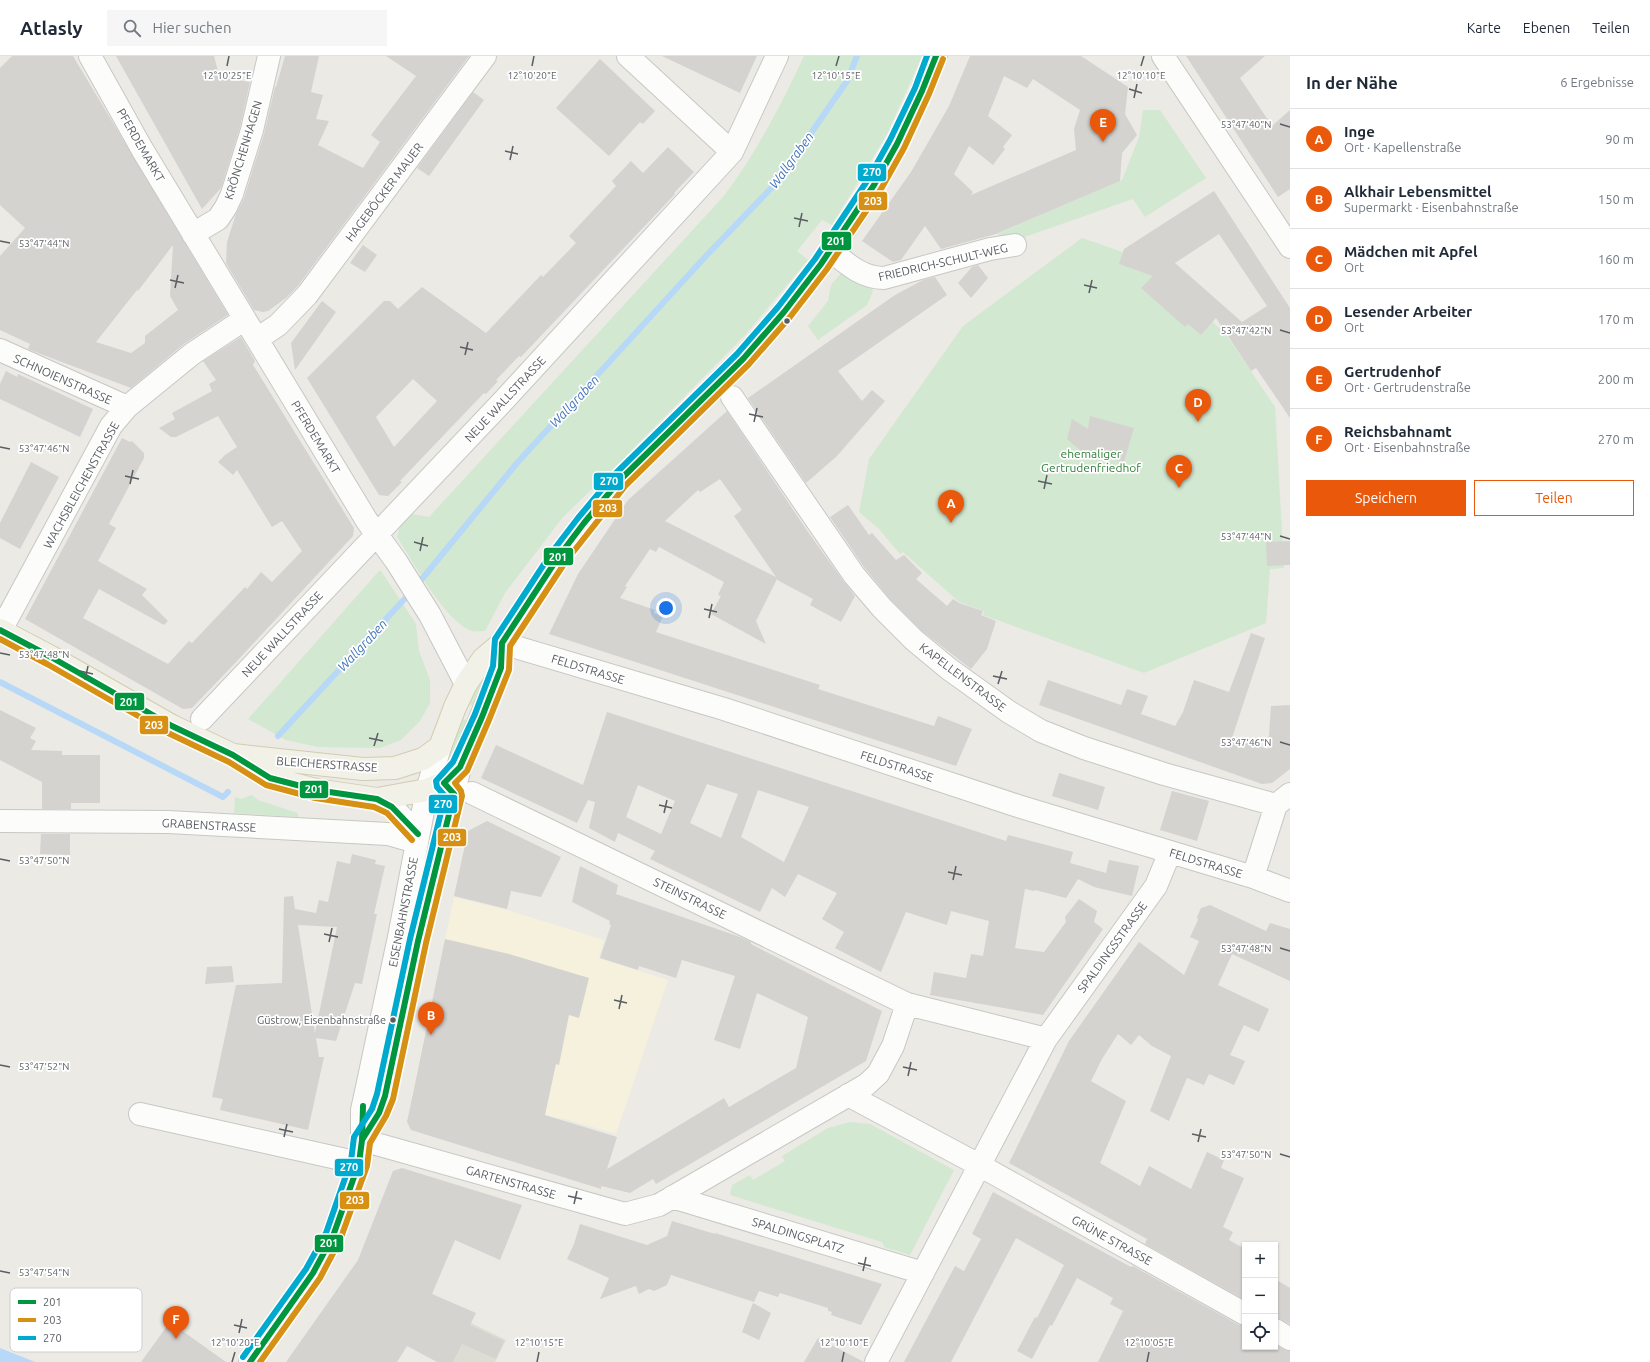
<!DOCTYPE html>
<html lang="de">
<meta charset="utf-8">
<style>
:root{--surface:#fff;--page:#f6f6f7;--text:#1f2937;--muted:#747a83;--line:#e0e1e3;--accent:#ea580c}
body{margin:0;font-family:Ubuntu,sans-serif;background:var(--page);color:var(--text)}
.controls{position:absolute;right:12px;bottom:12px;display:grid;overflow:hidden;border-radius:0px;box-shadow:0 1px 3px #0004}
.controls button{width:36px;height:36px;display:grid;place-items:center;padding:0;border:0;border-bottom:1px solid var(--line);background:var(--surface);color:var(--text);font:20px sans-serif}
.you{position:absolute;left:666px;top:552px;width:14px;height:14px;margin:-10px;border:3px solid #fff;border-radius:50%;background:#1a73e8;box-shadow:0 0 0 6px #1a73e833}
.badge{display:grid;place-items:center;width:26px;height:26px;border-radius:50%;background:var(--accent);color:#fff;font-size:13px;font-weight:700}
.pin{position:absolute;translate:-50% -33px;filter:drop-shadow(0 1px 2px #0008)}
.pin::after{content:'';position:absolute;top:21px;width:14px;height:12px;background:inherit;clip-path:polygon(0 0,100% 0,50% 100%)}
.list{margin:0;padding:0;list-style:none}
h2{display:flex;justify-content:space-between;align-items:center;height:52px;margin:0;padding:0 16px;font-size:17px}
h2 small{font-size:13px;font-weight:400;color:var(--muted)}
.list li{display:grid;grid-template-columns:26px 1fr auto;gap:12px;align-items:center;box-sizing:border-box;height:60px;padding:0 16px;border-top:1px solid var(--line)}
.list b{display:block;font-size:15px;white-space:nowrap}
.list p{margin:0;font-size:13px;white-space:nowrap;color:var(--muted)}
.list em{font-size:13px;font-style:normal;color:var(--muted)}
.actions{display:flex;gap:8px;padding:12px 16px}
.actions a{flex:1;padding:9px 0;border:1px solid var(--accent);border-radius:0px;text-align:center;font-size:14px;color:var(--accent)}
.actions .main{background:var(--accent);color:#fff}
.icon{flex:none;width:22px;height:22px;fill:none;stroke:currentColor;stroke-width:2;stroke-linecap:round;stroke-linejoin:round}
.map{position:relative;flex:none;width:1290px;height:1306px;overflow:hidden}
header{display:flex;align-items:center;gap:24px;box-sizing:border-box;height:56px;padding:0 20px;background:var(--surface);border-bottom:1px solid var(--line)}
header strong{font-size:19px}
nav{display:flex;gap:22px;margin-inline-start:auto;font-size:14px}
.search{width:280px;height:36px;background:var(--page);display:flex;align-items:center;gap:10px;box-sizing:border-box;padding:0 14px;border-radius:0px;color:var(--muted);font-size:15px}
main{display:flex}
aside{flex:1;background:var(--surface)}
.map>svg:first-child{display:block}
</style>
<header>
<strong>Atlasly</strong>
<div class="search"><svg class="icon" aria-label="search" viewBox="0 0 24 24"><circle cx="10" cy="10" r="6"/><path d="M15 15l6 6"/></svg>Hier suchen</div>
<nav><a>Karte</a><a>Ebenen</a><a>Teilen</a></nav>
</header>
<main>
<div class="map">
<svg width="1290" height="1306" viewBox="0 0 1290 1306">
<rect width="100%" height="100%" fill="#ebeae5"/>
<path fill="#f5f1dd" d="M454,841L507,854L604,884L599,902L668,924L616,1078L565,1063L546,1061L527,1070L411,1043Z"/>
<path fill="#deddd4" d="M471,1267L506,1284L495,1306H453Z"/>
<path fill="#d2e8d1" d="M804,0H922L887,78L832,169L822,164L797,195L808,204L745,279L622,404L563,461L505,537L485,575C481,575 476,576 472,575C445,566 413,505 397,481L400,469L412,458L429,461L723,141C756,98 781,49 804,0Z
M1143,54H1160L1206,122L1145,161L1133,143L1013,185L997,178L1122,124L1139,81Z
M1082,182L1140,202L1225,277L1275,351L1284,512L1270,513L1266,567L1144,617L983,559L984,555L959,546L903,496L900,498L879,473L859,456L869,403L963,270Z
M842,216L871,230L873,235L867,249L818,284L808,270L828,245L831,229Z
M379,515H381L416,568L419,595L430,624V647L420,665L401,684L380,692L318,691L286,684L248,663Z
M485,616H490L478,652L468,648Z
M462,663L472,666L454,702L448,700Z
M252,739L258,744L298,757V761L234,757L235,741L241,743Z
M850,1066L870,1068L954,1114L910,1199L884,1191L882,1186L730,1139L732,1129L750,1119L753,1124L785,1105L782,1100L828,1072Z"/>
<path fill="#b7d8f7" d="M0,1292L35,1306H0Z"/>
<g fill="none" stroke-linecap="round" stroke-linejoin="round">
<path stroke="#b7d8f7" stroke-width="6" d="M417,529L517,407L705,201L778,125L847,25L857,0
M0,626L223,741L228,736
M278,680L411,536"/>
</g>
<path fill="#d4d3d0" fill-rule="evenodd" d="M12,0H73L228,259L184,288L131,332L30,294L28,293L30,288L0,274V200L25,172L0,149V12ZM173,189L170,240L178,254L145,280V287L131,297L96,286L137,234L138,235Z
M116,0H214L220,23L225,22L250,26L240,71L221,132L202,153Z
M285,0H319L311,36L323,39L316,63L329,65L318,89L363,112L380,86L371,79L416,20L386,0H469L297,231L286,242L268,255L263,256L254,254L226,207L227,186L236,158L244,142L264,78L275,31H276Z
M662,0H757L740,37Z
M970,0H1081L1128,31L1125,58L1137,79L1122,97L1120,125L996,178L941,193L925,170L901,204L893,206L862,185L911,116L949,50ZM1004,20L1027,32L1033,23L1080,54L1074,73L1076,94L971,139L973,136L954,118L969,90L993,109L1005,93L1003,91L1012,79L988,60Z
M1186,0H1265L1240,22L1272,70L1290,54V133L1278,141Z
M600,3L655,55L643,68L640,66L609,100L556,52Z
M473,36L484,44L429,120L417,112Z
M668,91L694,116L674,137L675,138L521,301L519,300L496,324L498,325L486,338L484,337L400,425L402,426L388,440L379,439L307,322L384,245H390L398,253L422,231L486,277L541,219L543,221L576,187L569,180L616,130L612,125L631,105L643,117ZM413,323L437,345L394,391L376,361Z
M1214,135L1290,252V362L1256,312L1251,315L1216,262L1201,279L1188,268L1185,271L1141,232L1153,220L1119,208L1124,193ZM1219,178L1267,250L1242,266L1175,207Z
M363,189L377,199L365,216L350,207Z
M978,209L988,222L971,242L958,227L972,211Z
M935,221L947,239L838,315L862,345L872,334L885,345L837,400L806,427L748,342L895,239L923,224Z
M322,245L336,256L295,314L291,287Z
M241,281L255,305L253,309L354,472L353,480L238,604L192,652L183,653L25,563L122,382L130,386L132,385L144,397V402L109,468L116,472L98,505L147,533L142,539L168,565L164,569L99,533L83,562L168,608L189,585L192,587L245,531L247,533L261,516L272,526L302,495L282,465L272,471L237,414L233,419L218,406L225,399L237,391L218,360L176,381H171L159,372L175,363L172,357L212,335L209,328L216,324L203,305Z
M6,315L17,321L18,318L93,353L80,381L0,343V328Z
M727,355L808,476L844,526L855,540L841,566L810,549L813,543L779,525L777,523L756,565L766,588L711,558L721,540L718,539L724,526L659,491L656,496L650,493L625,530L627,531L620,542L655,554L654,557L663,560L656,576L820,629L818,633L934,670L938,660L972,673L956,710L549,578L578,518L628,444ZM720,423L742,454L734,460L776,521L665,465L698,434L700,436Z
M1090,360L1134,372L1124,406L1082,396L1067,383L1072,363L1088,373Z
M31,406L59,421L20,493L0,482V467Z
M848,449L869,479L872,477L896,504L904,499L922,517L916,523L947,550L953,543L959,547L983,555L981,559L996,565L987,593L971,613L922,575L891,544L864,511L830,461Z
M1290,485V509L1267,510L1266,486Z
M1251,577L1265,582L1232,682L1268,693L1271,650L1290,649V713L1272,727L1262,728L1039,649L1048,624L1121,649L1127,633L1148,640L1141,658L1175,670L1183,656L1194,624L1229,636Z
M0,654L36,672L30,682L36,685L31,694L62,695V699H100V747H71V753H42V726L0,704Z
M607,656L1006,785L1008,779L1073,796L1070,807L1106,817L1109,804L1139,810L1132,840L1094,831L1078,823L1066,842L1035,834L1034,835L1025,833L1015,892L1044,896L1066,866L1065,861L1079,843L1097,855L1094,866L1103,873L1043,959L930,939L934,916L966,922L971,898L983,900L989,865L951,855L947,869L906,856L881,916L835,892L844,876L822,863L837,837L798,818L785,841L772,832L760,856L650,803L655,795L618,777L615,786L589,772L595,746L588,744L577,767L481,722L496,689L583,729ZM707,728L738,738L721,782L690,767ZM638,729L675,745L661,778L626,761ZM758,734L809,751L784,806L741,781Z
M1059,717L1105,731L1098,754L1052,740Z
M1172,735L1209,745L1197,785L1160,774Z
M487,765L561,801L541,841L511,835L507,853L454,840L468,775Z
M41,778H70V799L40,798Z
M352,798L376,804L375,808L385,810L374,858H377L362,928L355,927L336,985L316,982L319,1001H324L308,1074L220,1054L223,1043L212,1041L236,929L282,927L284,841L293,840L295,853L316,857L319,844L328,846L337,805L350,808ZM298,869L337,871L315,977Z
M580,810L618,829L616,838L740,881L751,886V888L882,955L866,1005L656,1128L653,1123L630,1137L601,1130V1133L411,1074L407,1066L445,883L509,898L589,922L579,962L569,959L559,1009L556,1008L545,1059L617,1081L607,1113L724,1042L729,1051L796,1012L808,961L757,937L740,993L714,984L735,920L682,904L676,922L639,910L638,914L600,902L611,869L609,868L610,865L572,846Z
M1210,849L1266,875L1270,867L1290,873V925L1232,898L1218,929L1269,953L1259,976L1244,969L1230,999L1245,1005L1234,1029L1209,1018L1204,1029L1187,1022L1169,1065L1150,1055L1171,1000L1152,990L1139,979L1131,989L1118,978L1102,1003L1091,1025L1126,1045L1100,1107L1140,1130L1149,1110L1191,1133L1207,1096L1224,1104L1221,1112L1244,1122L1223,1171L1233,1176L1229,1184L1245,1193V1244L1145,1188L1147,1183L1009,1107L1069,985L1139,886L1184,919L1199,885L1190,881L1198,864L1197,861L1201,852Z
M232,910L234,926L205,928L207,911Z
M402,1112L522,1149L500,1204L455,1184L432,1238L476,1257L470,1269L504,1285L496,1303L462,1288L453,1306H437L407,1290L397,1306H286L358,1204L393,1115Z
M993,1136L1129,1210L1132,1211L1133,1210L1239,1269L1245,1270V1291H1275V1289L1290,1295V1306H1098L1123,1255L1110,1248L1113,1242L1077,1222L1052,1270L1050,1269L1032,1303L1017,1295L1035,1261L1037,1262L1064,1209L1016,1182L951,1306H904L955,1210L964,1215L981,1183L972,1178Z
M672,1165L715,1178V1177L775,1195L882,1228L861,1269L831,1259L832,1256L828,1255V1252L780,1237L778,1241L759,1235L754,1246L671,1219L667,1229L654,1235L649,1233L639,1238L636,1230L600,1243L609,1222L567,1203L574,1188L580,1168L647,1189L667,1180Z
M1275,1223L1290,1232V1268L1275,1262Z
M753,1247L771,1257L759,1284L742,1276Z
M170,1266L226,1306H141Z
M818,1282L864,1306H804Z"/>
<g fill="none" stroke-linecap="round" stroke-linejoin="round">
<defs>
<path id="minor" d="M90,0L142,93L367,465L396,505L430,559L466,628
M628,0L732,96
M1163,0L1290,191
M193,178L218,163L226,151L232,138L252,74L269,0
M831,195C847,208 862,222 884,222L990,193L1015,189
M257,283L278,269L307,239L485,0
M0,294L127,351
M732,341L854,519L882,552L914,584L949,613L1009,656L1041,675L1084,692L1164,718L1276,749
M1,574L111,370L127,351L192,298L245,263
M502,587L724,653L1018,750L1253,821L1290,835
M202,663L505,343L732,96L777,0
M472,737L907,948L1046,983
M377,743L392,751L418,778
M0,765L168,766L388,778L416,786
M1253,821L1276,749L1290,738
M848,1039L979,1109L1245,1258
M140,1058L359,1107
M362,1084L625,1158L659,1149L866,1029L878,1018L893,990L907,948
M362,1084L379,1057L385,1040L418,885L460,711
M672,1141L923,1217
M1275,1274L1290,1283
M250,1306L313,1217L333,1180L359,1107L362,1084V1054L367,1031L399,881L427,734L440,691
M876,1306L1046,983L1156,830L1170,796"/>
<path id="major" d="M0,574L51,601L172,670L233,699L270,722L316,734L377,743L427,734L444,727L460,711L501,612L502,587
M233,699L363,713L395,712L423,703L440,691L455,651L466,628L483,603L502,587L559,500L584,467L620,424L743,303L784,256L831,195L874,129L897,88L922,35L936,0"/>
</defs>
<use href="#minor" stroke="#c7c7c5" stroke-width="24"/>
<use href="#major" stroke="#d3ccb2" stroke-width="24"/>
<use href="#minor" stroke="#fcfcfb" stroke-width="22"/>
<use href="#major" stroke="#f2f1e7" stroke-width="22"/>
<defs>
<path id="bus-1" d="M0,574L51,601L172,670L233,699L270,722L316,734L377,743L392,751L418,778
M362,1084L379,1057L385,1040L418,885L454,738L444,727L460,711L482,661L501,612L502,587L559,500L584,467L620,424L743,303L784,256L821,208L874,129L897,88L922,35L936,0
M250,1306L313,1217L333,1180L359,1107L362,1084L363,1050"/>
<path id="bus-2" d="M0,583L47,608L168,677L229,706L266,729L315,742L374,751L387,757L412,784
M260,1306L320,1222L340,1184L367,1110L370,1087L386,1060L393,1043L426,887L462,740L461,735L455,727L467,715L489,664L509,614L510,590L566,505L626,429L749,308L790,261L827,213L881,133L904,92L929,38L943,3"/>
<path id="bus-3" d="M243,1301L306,1213L326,1177L351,1105L354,1081L372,1053L377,1038L410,883L445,740L437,731L436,725L453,706L475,658L493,610L495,583L552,496L578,462L614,419L737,298L778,251L815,203L867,125L890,84L915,32L927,0"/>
</defs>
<use href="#bus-1" stroke="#fff" stroke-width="9"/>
<use href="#bus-2" stroke="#fff" stroke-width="9"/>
<use href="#bus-3" stroke="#fff" stroke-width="9"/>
<use href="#bus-1" stroke="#009640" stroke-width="6"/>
<use href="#bus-2" stroke="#d69014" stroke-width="6"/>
<use href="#bus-3" stroke="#00a9ce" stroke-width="6"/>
</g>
<path fill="none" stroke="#5a5e63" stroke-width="1.5" d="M227,10L229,0M532,10L534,0M836,10L839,0M1141,10L1144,0M1129,33L1142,37M1134,42L1137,28M1280,68L1290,71M505,95L518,98M510,104L513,90M794,162L808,165M799,171L802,157M0,185L10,187M170,224L184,227M1084,229L1097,232M175,232L178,219M1089,237L1092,224M1280,274L1290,277M460,291L473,294M465,299L468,286M749,358L763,361M754,366L757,352M0,391L10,393M125,420L139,423M1038,425L1052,428M130,428L133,414M1044,433L1047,419M1280,480L1290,483M414,486L428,490M420,495L423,481M704,553L717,556M709,562L712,548M0,597L10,599M80,615L93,618M993,620L1007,623M85,624L88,610M998,628L1002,615M369,682L383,685M1280,686L1290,689M374,690L378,677M659,749L672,752M664,757L667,744M0,803L10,805M948,816L962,819M953,824L956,810M324,878L338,881M329,886L332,872M1280,892L1290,895M614,944L627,947M619,953L622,939M0,1009L10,1011M903,1011L917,1014M908,1020L911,1006M279,1073L293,1076M1192,1078L1206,1081M284,1081L287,1068M1198,1086L1201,1073M1280,1098L1290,1101M568,1140L582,1143M574,1148L577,1135M858,1207L871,1210M0,1215L10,1217M863,1215L866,1201M234,1269L247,1272M239,1277L242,1263M232,1306L235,1296M537,1306L539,1296M842,1306L844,1296M1147,1306L1149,1296"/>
<g fill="#5a5e63" stroke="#fff" stroke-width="1.5">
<circle cx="787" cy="265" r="3.5"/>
<circle cx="393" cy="964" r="3.5"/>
</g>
<g text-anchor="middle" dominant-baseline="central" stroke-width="3.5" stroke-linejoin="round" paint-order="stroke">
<g font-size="11" fill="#5a5e63" stroke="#fff" text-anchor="end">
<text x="386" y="964">Güstrow, Eisenbahnstraße</text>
</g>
<g font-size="12" fill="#5a5e63" stroke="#fff">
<text transform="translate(141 89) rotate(60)">PFERDEMARKT</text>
<text transform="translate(243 94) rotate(-73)">KRÖNCHENHAGEN</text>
<text transform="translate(384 136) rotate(-53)">HAGEBÖCKER MAUER</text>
<text transform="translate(943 206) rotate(-13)">FRIEDRICH-SCHULT-WEG</text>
<text transform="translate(63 323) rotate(24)">SCHNOIENSTRASSE</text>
<text transform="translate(505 343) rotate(-47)">NEUE WALLSTRASSE</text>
<text transform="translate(316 381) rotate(59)">PFERDEMARKT</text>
<text transform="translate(81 429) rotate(-61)">WACHSBLEICHENSTRASSE</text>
<text transform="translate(282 578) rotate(-47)">NEUE WALLSTRASSE</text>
<text transform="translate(588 613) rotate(17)">FELDSTRASSE</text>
<text transform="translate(963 621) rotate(37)">KAPELLENSTRASSE</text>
<text transform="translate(327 708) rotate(4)">BLEICHERSTRASSE</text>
<text transform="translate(897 710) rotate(18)">FELDSTRASSE</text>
<text transform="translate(209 769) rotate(3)">GRABENSTRASSE</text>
<text transform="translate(1206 807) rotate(17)">FELDSTRASSE</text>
<text transform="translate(690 842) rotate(26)">STEINSTRASSE</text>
<text transform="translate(403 856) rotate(-79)">EISENBAHNSTRASSE</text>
<text transform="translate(1112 891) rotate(-54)">SPALDINGSSTRASSE</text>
<text transform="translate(511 1126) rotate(16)">GARTENSTRASSE</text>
<text transform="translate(798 1179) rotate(17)">SPALDINGSPLATZ</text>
<text transform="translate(1112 1184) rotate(29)">GRÜNE STRASSE</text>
</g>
<g font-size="12" fill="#33823b" stroke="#fff">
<text x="1091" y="397">ehemaliger<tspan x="1091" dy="14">Gertrudenfriedhof</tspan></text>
</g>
<g font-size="13" font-style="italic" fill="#4074bb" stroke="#fff">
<text transform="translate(791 104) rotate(-54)">Wallgraben</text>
<text transform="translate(574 345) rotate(-47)">Wallgraben</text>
<text transform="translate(362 589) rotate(-47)">Wallgraben</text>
</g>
</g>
<rect x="10" y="1232" width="132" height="64" rx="6" fill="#fff" stroke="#cecfd0" stroke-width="1"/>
<rect x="18" y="1244" width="18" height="4" fill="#009640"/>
<rect x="18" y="1262" width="18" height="4" fill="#d69014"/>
<rect x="18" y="1280" width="18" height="4" fill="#00a9ce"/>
<g font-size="11" fill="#5a5e63">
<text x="43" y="1250">201</text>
<text x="43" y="1268">203</text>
<text x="43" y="1286">270</text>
</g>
<g font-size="10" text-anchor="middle" fill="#5a5e63" stroke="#fff" stroke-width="3.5" stroke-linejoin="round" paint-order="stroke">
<text x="227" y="23">12°10'25"E</text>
<text x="532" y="23">12°10'20"E</text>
<text x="836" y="23">12°10'15"E</text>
<text x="1141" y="23">12°10'10"E</text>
<text x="1246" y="72">53°47'40"N</text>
<text x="44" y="191">53°47'44"N</text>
<text x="1246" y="278">53°47'42"N</text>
<text x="44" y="396">53°47'46"N</text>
<text x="1246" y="484">53°47'44"N</text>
<text x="44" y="602">53°47'48"N</text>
<text x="1246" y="690">53°47'46"N</text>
<text x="44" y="808">53°47'50"N</text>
<text x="1246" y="896">53°47'48"N</text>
<text x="44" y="1014">53°47'52"N</text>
<text x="1246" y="1102">53°47'50"N</text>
<text x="44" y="1220">53°47'54"N</text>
<text x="235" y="1290">12°10'20"E</text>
<text x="539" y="1290">12°10'15"E</text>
<text x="844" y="1290">12°10'10"E</text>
<text x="1149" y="1290">12°10'05"E</text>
</g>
<g stroke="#fff" stroke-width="1.5">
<rect x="857" y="107" width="30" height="19" rx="4" fill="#00a9ce"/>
<rect x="858" y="135" width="30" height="20" rx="4" fill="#d69014"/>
<rect x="821" y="175" width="31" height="20" rx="4" fill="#009640"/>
<rect x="593" y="416" width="31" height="19" rx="4" fill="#00a9ce"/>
<rect x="592" y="443" width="31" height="19" rx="4" fill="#d69014"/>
<rect x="543" y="491" width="31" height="19" rx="4" fill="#009640"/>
<rect x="114" y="636" width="31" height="19" rx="4" fill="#009640"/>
<rect x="139" y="659" width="30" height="20" rx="4" fill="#d69014"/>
<rect x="299" y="724" width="30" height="19" rx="4" fill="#009640"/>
<rect x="428" y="738" width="30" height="20" rx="4" fill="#00a9ce"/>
<rect x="437" y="772" width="30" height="19" rx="4" fill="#d69014"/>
<rect x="334" y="1102" width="30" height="19" rx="4" fill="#00a9ce"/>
<rect x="339" y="1135" width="31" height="19" rx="4" fill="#d69014"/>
<rect x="314" y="1178" width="30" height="19" rx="4" fill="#009640"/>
</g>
<g font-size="11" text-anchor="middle" font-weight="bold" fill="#fff">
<text x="872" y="120">270</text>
<text x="873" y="149">203</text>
<text x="836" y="189">201</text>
<text x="609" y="429">270</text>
<text x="608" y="456">203</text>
<text x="558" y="505">201</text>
<text x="129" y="650">201</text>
<text x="154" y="673">203</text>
<text x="314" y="737">201</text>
<text x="443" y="752">270</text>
<text x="452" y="785">203</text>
<text x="349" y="1115">270</text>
<text x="355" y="1148">203</text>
<text x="329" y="1191">201</text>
</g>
</svg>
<div class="controls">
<button>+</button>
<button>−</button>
<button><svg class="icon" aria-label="locate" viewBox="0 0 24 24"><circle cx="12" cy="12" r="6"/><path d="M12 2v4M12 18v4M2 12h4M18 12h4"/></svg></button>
</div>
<div class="you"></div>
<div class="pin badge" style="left:951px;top:467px">A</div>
<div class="pin badge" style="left:431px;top:979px">B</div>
<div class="pin badge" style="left:1179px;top:432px">C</div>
<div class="pin badge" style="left:1198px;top:366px">D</div>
<div class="pin badge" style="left:1103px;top:86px">E</div>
<div class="pin badge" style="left:176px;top:1283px">F</div>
</div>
<aside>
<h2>In der Nähe<small>6 Ergebnisse</small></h2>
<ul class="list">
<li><span class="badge">A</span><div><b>Inge</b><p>Ort · Kapellenstraße</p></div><em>90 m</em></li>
<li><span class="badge">B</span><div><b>Alkhair Lebensmittel</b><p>Supermarkt · Eisenbahnstraße</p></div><em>150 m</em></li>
<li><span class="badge">C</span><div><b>Mädchen mit Apfel</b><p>Ort</p></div><em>160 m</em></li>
<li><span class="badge">D</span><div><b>Lesender Arbeiter</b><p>Ort</p></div><em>170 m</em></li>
<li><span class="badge">E</span><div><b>Gertrudenhof</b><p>Ort · Gertrudenstraße</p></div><em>200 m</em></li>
<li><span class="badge">F</span><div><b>Reichsbahnamt</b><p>Ort · Eisenbahnstraße</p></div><em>270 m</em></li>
</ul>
<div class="actions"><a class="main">Speichern</a><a>Teilen</a></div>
</aside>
</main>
